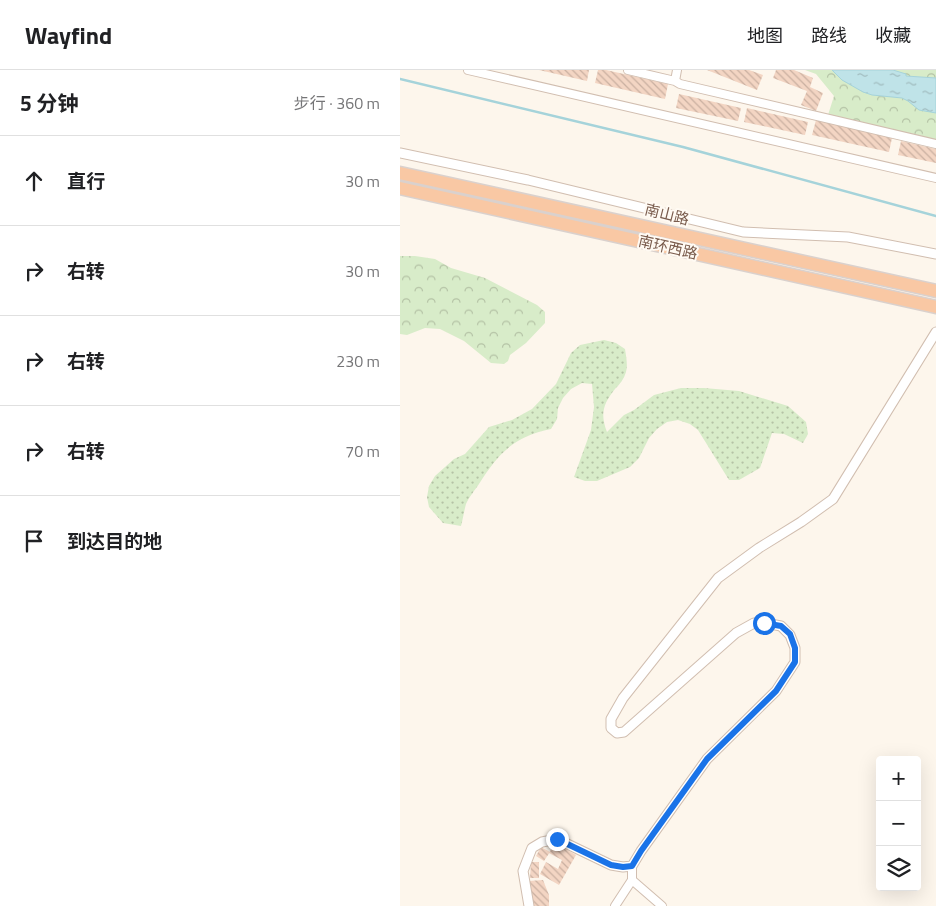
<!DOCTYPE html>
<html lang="zh">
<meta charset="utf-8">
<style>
:root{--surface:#fff;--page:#f6f6f6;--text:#202124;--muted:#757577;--line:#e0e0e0}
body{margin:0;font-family:"Titillium Web","Noto Sans SC",sans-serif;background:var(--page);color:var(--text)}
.controls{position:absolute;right:15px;bottom:15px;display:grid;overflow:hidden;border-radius:5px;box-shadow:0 5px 20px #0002}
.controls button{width:45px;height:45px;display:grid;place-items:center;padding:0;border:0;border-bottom:1px solid var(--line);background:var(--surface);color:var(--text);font:25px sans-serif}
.stop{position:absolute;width:15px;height:15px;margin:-11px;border:4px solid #1a73e8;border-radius:50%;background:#fff}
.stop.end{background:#1a73e8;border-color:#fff;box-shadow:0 1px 5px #0008}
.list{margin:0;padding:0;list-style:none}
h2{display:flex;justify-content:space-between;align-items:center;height:65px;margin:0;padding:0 20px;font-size:21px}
h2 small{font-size:16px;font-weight:400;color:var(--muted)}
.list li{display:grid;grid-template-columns:32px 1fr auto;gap:15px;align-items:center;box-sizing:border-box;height:90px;padding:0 20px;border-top:1px solid var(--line)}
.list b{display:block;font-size:19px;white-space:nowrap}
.list em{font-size:16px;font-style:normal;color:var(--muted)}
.icon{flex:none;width:28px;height:28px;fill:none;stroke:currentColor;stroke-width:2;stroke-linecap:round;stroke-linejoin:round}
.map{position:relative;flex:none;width:536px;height:836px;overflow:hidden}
header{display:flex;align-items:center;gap:30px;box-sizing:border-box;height:70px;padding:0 25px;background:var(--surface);border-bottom:1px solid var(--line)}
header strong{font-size:24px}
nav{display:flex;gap:28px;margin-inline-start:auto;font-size:18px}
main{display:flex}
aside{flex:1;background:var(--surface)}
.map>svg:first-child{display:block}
</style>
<header>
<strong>Wayfind</strong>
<nav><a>地图</a><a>路线</a><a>收藏</a></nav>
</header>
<main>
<aside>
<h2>5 分钟<small>步行 · 360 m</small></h2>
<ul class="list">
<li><svg class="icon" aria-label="ahead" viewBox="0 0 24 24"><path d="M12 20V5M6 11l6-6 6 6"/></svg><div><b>直行</b></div><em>30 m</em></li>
<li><svg class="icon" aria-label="right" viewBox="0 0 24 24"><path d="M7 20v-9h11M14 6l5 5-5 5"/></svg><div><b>右转</b></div><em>30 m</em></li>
<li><svg class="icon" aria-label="right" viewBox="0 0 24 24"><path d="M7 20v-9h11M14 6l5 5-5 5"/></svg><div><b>右转</b></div><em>230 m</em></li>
<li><svg class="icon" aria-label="right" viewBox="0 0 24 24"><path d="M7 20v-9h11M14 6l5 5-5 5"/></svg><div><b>右转</b></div><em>70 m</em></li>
<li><svg class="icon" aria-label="arrive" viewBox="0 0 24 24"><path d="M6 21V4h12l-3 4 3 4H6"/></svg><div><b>到达目的地</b></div></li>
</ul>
</aside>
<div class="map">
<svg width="536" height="836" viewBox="0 0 536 836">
<defs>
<pattern id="grass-dots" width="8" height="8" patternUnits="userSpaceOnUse" patternTransform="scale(1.25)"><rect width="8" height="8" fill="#d8ecc9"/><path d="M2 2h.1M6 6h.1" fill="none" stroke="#b4c2a5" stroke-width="1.8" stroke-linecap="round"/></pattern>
<pattern id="forest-crowns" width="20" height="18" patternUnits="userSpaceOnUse" patternTransform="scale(1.25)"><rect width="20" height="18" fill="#d8ecc9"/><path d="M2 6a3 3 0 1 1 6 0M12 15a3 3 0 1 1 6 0" fill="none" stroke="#b4c2a5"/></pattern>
<pattern id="water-ripples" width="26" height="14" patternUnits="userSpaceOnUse" patternTransform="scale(1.25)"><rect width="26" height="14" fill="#bfe3e8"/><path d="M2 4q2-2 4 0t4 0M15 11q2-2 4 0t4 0" fill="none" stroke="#a0bbbe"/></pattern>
<pattern id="building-back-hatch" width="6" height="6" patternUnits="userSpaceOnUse" patternTransform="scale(1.25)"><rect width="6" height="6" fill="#f3d5c3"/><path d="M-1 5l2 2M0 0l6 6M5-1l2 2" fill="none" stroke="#cab0a1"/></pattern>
</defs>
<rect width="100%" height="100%" fill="#fdf6ec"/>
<path fill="url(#grass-dots)" d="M204,270L216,273L225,279C226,286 228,295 226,302C224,309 220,314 215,319C203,334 200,344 207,362L224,345L234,340L254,325L281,318H304L339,321L388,336L406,352L408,364L403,373L384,364L372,363L360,398L339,410H329L298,360L290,354L278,350L267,352L257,359L249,368L239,388L230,397L197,411H185L174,407L191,360L194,337L192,314L182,313L171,319L163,328L158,338L157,349L151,359C114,366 98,384 79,414C75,420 69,427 66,434C64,441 63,449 61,456L43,453L29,437L27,427L29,416L35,406L54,389L65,384L89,357L112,350L132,339L156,314L171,283L180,275Z"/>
<path fill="url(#forest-crowns)" d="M405,0H536V72L428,45L434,26L416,4Z
M0,186H15L35,189L51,198L85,208L137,235L145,242V253L126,273L110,285L108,291L104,294L91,293L64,271L40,259L25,258L7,265L0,264Z"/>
<path fill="url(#water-ripples)" stroke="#a5d3da" d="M432,0H493L506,4V6L536,8V43L519,40L508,31L502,28L472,25L463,22L442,10Z"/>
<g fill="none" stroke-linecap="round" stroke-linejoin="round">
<path stroke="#a5d3da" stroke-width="2.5" d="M0,9L283,77L536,146"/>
</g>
<path fill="url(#building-back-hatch)" d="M139,0H189L187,11Z
M198,0H206L268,14L265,29L195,13Z
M307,0H349L363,5L357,20Z
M376,0H394L413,8L410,17L423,23L416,41L401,35L407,21L373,8Z
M279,24L341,38L338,51L276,38Z
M347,38L408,52L405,65L344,52Z
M416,50L492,68L489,82L412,65Z
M501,71L536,79V93L498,85Z
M155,773L176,785L159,815L140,804L146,792L158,799L162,790L149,783Z
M141,777L150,782L144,791L136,786Z
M131,792H139V808H130Z
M143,810L149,825V836H131L129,811Z"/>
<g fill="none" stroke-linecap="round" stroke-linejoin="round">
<defs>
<path id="minor" d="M68,0L536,108
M228,0L275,11L277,0
M275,11L280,14L536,74
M232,796V810L262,836
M215,836L232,810"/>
<path id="tertiary" d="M0,83L128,110L343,162L448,167L536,184
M129,836L123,801L132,778L142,772L157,769L211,795L223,797L232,796L241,781L307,689L376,621L395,592V578L390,565L381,556L365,553H354L336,563L224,662L217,663L211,658V649L223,628L318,508L359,478L401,452L433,429L536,262"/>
<path id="trunk" d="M0,103L536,221
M0,118L536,237"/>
</defs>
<use href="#minor" stroke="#d1beb0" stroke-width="10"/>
<use href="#tertiary" stroke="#d1beb0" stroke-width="11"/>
<use href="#trunk" stroke="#dad1cd" stroke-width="15"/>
<use href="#minor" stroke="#fff" stroke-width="8"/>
<use href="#tertiary" stroke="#fff" stroke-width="9"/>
<use href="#trunk" stroke="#f9c8a4" stroke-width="12"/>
</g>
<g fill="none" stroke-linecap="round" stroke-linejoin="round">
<path stroke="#1a73e8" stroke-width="6" d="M157,769L211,795L223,797L232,796L241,781L307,689L376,621L395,592V578L390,564L381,556L364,553"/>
</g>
<g text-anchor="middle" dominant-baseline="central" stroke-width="4" stroke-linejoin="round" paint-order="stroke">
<g font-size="15" fill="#7a5c4d" stroke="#fffaf3">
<text transform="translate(267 144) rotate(14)">南山路</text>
<text transform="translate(268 177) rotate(13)">南环西路</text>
</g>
</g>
</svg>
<div class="controls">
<button>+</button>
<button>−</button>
<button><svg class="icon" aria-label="layers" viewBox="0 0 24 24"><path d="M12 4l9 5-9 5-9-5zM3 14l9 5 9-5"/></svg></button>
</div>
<div class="stop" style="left:364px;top:553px"></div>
<div class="stop end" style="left:157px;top:769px"></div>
</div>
</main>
